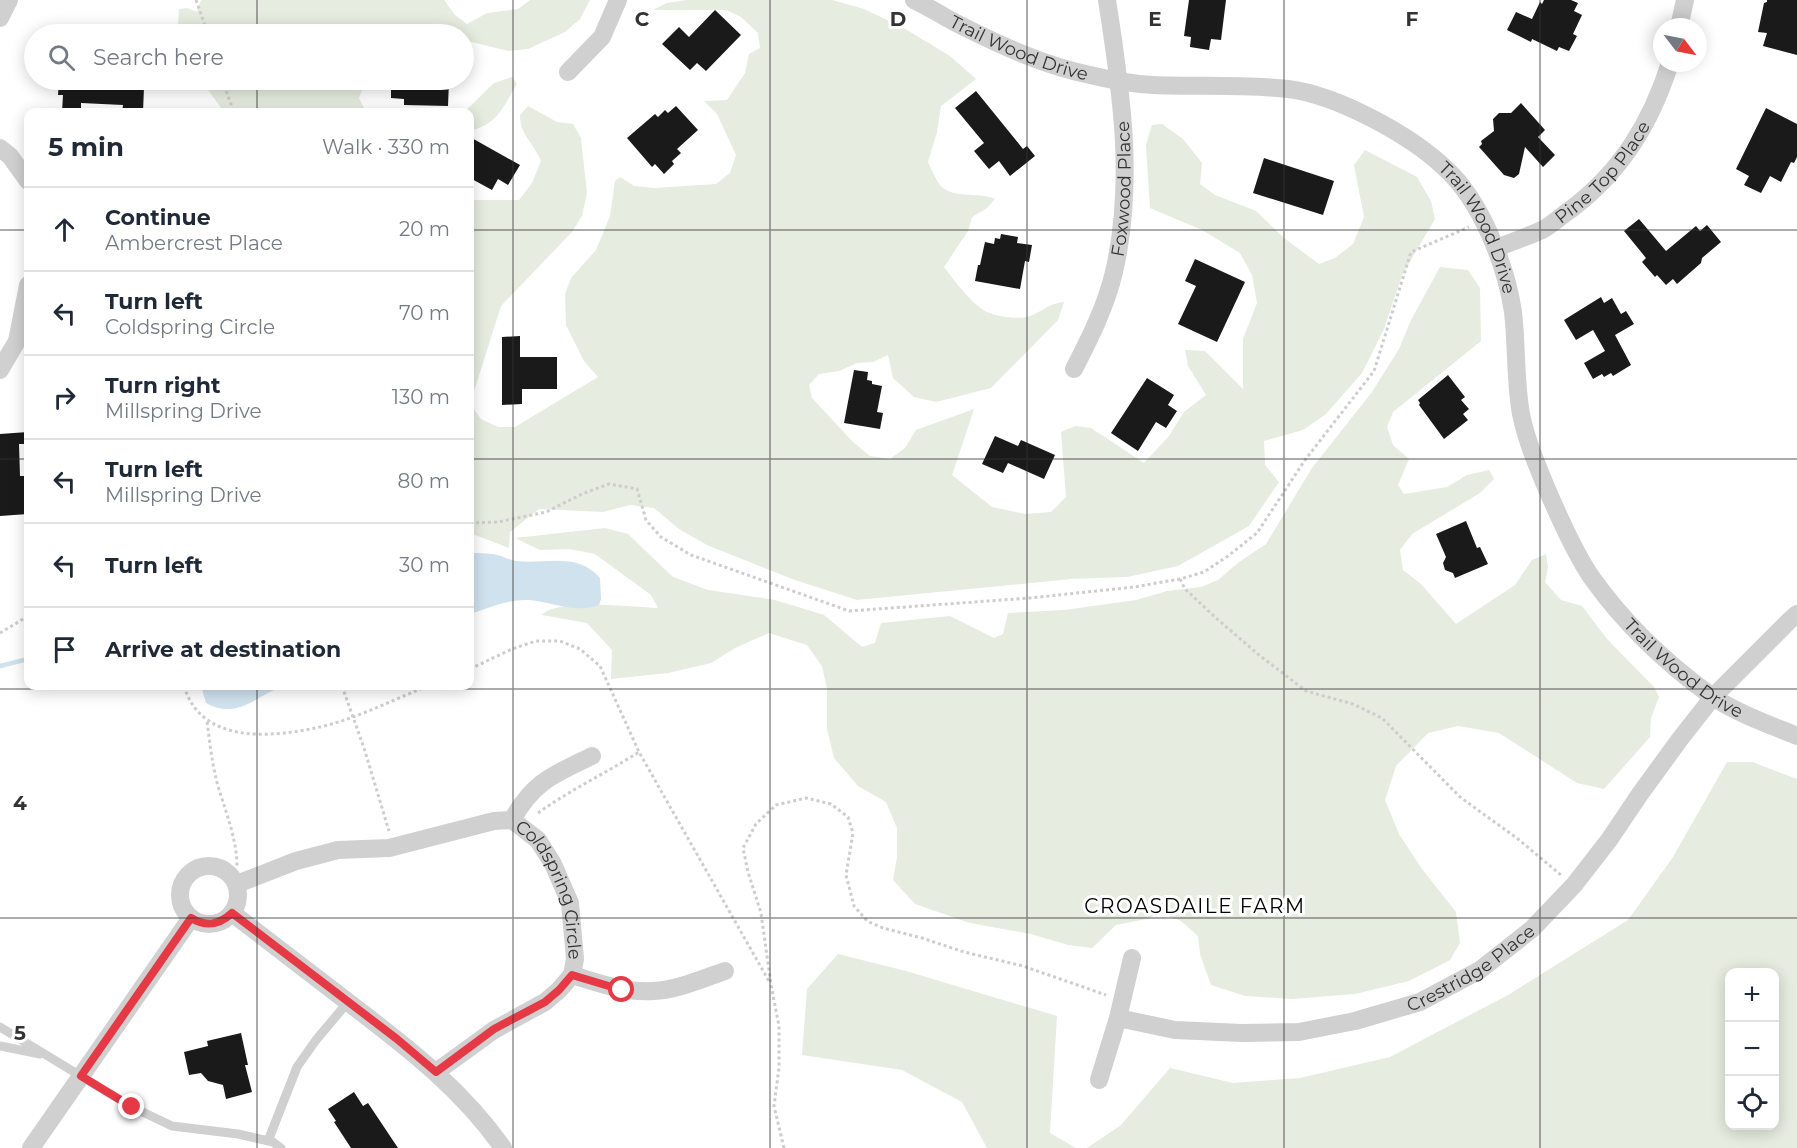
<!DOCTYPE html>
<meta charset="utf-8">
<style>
:root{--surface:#fff;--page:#f2f2f3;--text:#1f2937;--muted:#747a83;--line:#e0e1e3}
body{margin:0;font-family:Montserrat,sans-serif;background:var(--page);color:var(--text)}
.controls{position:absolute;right:18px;bottom:18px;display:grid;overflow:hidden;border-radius:12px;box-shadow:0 3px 15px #0003}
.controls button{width:54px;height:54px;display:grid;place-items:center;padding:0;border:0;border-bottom:2px solid var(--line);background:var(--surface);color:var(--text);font:30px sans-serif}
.compass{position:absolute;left:1653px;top:18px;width:54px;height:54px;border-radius:50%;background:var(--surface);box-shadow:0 3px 15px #0003;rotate:122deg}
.stop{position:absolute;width:18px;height:18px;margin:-14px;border:4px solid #e63946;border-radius:50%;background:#fff}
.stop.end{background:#e63946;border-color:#fff;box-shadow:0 2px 6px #0008}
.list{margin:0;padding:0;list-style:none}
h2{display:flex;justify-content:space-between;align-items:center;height:78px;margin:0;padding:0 24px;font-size:26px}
h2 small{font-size:20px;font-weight:400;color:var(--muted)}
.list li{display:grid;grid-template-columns:39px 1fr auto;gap:18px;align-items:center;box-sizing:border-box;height:84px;padding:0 24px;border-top:2px solid var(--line)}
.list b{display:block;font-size:22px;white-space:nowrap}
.list p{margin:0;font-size:20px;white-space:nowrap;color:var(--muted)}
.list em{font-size:20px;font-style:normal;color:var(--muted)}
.icon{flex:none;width:33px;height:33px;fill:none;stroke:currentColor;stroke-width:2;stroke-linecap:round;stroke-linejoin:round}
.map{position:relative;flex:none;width:1797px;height:1148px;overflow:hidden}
.search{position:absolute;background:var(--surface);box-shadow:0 3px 15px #0003;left:24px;top:24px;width:450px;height:66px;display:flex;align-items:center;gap:15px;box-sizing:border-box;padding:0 21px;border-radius:33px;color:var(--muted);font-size:22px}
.panel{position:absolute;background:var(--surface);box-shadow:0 3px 15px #0003;left:24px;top:108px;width:450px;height:582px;border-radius:12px}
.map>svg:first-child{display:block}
</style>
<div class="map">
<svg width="1797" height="1148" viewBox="0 0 1797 1148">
<rect width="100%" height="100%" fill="#fff"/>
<path fill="#e6ecdf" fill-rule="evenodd" d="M201,0H444L455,15L467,24L487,13L518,9L530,0H590L580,19L565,32L528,49L508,51L464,40V34H181L178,26L179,9L187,8L197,12Z
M686,0H832L864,9L902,27L950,56L976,79L941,106L937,132L928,162C931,169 935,177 939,184C952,200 978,191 995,199L987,208L972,217L968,231L944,267C954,280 970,302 985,311C996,317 1019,320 1030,316C1044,311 1049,303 1064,302L1058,320L991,388L936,402L914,397L893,378L888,355L873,362L857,363L839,371L819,374L809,385L812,398L853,442L870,456L890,459L905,448L916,430L974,409L952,475L992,507L1025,514L1051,512L1066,497L1061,432L1075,426L1091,428L1144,463L1169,436L1184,412L1206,395L1188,366L1185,350L1205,351L1243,389V339L1257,303L1252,275L1240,253L1202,230L1150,208L1146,145L1152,125L1162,124L1183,139L1202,163L1200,184L1215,195L1256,211L1284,238L1319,264L1335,258L1353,244L1364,217L1354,165L1365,150L1417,177L1431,201L1435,219L1402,275L1384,329L1362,373L1326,414L1303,430L1264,441L1265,465L1279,482L1249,526L1178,566L1127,577L1071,579L857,600L795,580L707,545L679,529L654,508L630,505L603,512L539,509L510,532L509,548L470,533V200H519L532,183L541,161C533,142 520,135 520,115L528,106L557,122L573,124L581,138L587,193L582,216L572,232L501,306L470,404L481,419L498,427H515L598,377L584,361L566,325L565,294L571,278L596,250L610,216L615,181L620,177L634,186L654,188L716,184L730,173L736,155L717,114L704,101L727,100L745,73L749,54L760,48L758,33L741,17L726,10H653L667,3Z
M512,77L517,84C503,107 498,124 470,131V112H464L494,83Z
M201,80H366L359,98L366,112H224Z
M1440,267L1468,270L1480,288L1481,341L1393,412L1387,427L1393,445L1409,459L1398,485L1404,494L1447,487L1467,475L1489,470L1494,479L1480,493L1412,534L1400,550L1403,570L1421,584L1456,624L1515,585L1532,560L1546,554L1548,567L1545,582L1561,600L1582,606L1607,639L1654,687L1659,697L1651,718L1650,737L1604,789L1577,783L1499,733L1458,726L1428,733L1396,766L1385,800L1399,834L1422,869L1456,912L1460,943L1450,960L1409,981L1355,994L1292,999L1245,996L1211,985L1200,954L1198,936L1181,921L1161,913L1146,919L1116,925L1092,948L1068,945L1031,934L970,923L915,904L893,880L897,857V828L886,802L858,786L834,758L827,729V689L822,666L807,645L769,633L735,648L711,663L668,673L611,679L612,650L587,623L542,615C556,598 634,607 658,608L651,595L595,554L569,549L540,550L515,538L605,528L628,534L673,577L708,590L775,600L824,615L862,647L875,643L881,623L950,616L994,638L1003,634L1008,613L1064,610L1136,600L1167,591L1201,587L1218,580L1239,562L1266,544L1312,468L1372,392L1399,349L1411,320Z
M1727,762H1752L1797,779V1148H1087L1121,1125L1170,1068L1233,1083L1300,1078L1390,1057L1508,995L1628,920L1673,857ZM1774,972V1126H1730V972Z
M838,954L906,971L1057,1016L1050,1133L1076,1148H987L962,1102L902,1070L802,1055L807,989Z"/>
<path fill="#cfe2ee" d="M470,553C477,553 485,553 493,554C501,555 508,560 516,561C546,565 576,551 600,578L601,599L599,605C576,614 552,602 529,600C508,599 489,608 470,614Z
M201,686H283C254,697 237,720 206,703Z"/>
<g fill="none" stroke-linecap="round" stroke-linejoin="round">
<path stroke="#cfe2ee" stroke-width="4.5" d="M0,666L28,659"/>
</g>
<path fill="#1a1a1a" d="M1189,0H1226L1221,40L1211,39L1209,50L1190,47L1191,37L1184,36Z
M1544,0H1571L1578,3L1574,11L1582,15L1573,34L1577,36L1569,51L1559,47L1557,51L1532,39L1531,42L1507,30L1516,12L1532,19L1540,2L1542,4Z
M1767,0H1797V55L1763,46L1767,33L1758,32L1764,3L1767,2Z
M715,10L741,35L706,71L697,63L690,70L662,44L679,27L689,37Z
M59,80H138L144,87L143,112H122L123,105L81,103V112H62L63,95H58Z
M391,80L449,81L448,106L404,105V99L391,98Z
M976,91L1023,149L1027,146L1035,156L1010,176L999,161L989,169L974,151L984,143L955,108Z
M1521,103L1545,130L1538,137L1555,155L1543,167L1525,147L1519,174L1514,178L1504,175L1479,147L1482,144L1481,141L1494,131L1493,119L1499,113H1511Z
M676,106L698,130L677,149L681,153L672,161L674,164L664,174L655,164L652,167L627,138L655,114L658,117L665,110L668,113Z
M1766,108L1797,124V157L1794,163L1791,162L1781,182L1770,176L1761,193L1744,185L1749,176L1736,169Z
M470,137L520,165L508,185L498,179L492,190L470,178Z
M1264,158L1334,181L1323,215L1253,193Z
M1639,219L1666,251L1696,226L1700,231L1707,225L1721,242L1702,258L1701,263L1677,284L1673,279L1666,285L1657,275L1655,277L1642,262L1646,258L1624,231Z
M1001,234L1018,237L1017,243L1032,245L1029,262L1025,261L1020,289L975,281L978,265H980L985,242L994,244L995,238L1000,239Z
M1195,259L1245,282L1217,342L1178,324L1196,286L1185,281Z
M1601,297L1604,303L1612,298L1621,314L1626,311L1634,324L1615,335L1631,365L1613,376L1611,373L1604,377L1602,374L1593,379L1584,363L1605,351L1593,330L1576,340L1564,320Z
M520,336V357H557V389H522V404L502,405V337Z
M854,370L868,372L867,380L872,381V384L882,386L877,412L883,413L880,429L844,423Z
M1448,375L1465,397L1461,400L1469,409L1463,414L1468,420L1444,439L1419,405L1420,403L1418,400Z
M1147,378L1174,395L1168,405L1177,411L1166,428L1156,422L1138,451L1111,433Z
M28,432V444H19L20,476H28V514L0,516V434Z
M995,436L1018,446L1021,440L1055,455L1044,479L1008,463L1003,473L982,464Z
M1466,521L1477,548L1480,547L1488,564L1455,578L1453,573L1445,570L1443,563L1446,557L1436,534Z
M241,1033L248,1065H245L252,1092L226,1099L223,1085L208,1081L201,1073L189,1075L184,1052L208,1046L207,1041Z
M354,1092L363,1106L368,1103L398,1148H351L334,1122L336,1121L328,1109Z"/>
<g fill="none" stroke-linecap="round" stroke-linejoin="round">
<path stroke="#cdcdcd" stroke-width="3" stroke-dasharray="3 3" stroke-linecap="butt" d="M196,0L208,34
M222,80L234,112
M470,523L498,522L546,512L582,494L609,484L637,489L646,520L661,537L691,555L849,611L1030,598L1134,587L1180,579L1204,572L1228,556L1257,533L1305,460L1374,371L1411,252L1469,227
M1180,579L1185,589L1216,618L1259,655L1306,691L1353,704L1382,718L1460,797L1518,839L1561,875
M0,633L28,616
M470,669L512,649L536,641H560L580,649L600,666L639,752L770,983
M184,686C201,743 267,738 315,728C352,721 392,700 428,686
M342,686L364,748L389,831
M207,722C210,743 212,765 218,786C226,813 237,839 237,867
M538,813C570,790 606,773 639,752
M784,1148L774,1106L779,1068V1026L771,985L761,913L748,872L743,848L756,824L776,805L806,798L831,804L848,817L853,833L846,875L854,906L867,921L883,928L922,938L964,952L1023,966L1106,995"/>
<path stroke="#d0d0d0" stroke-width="9" d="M0,1027L132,1107L172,1126L238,1134L273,1142L281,1148
M0,1046L40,1054
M268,1141L297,1067L316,1040L348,1002"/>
<g stroke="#d0d0d0" stroke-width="18">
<path id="s1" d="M914,0C931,8 947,19 964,27C1004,47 1046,66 1090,75C1111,80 1132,84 1153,85C1198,87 1243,84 1288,89C1337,95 1411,135 1446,169C1481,201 1506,265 1513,312C1517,346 1515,381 1521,414C1526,439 1536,463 1546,487C1558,515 1575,554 1592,578C1624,623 1666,663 1710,695C1736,713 1768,724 1797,736"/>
<path d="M0,18L9,0"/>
<path d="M1679,27L1685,0"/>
<path d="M568,72L602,37L618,0"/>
<path d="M0,148L10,156L28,181"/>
<path id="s2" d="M1496,248C1512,242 1529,236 1544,229C1553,224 1561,216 1570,210C1621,172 1651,123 1670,63"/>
<path id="s3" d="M1074,369C1090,338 1106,306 1114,272C1135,182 1121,89 1107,0"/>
<path d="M0,370L17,341L28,285"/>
<path d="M512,820C534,781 553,775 592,756"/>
<circle cx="209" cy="895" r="29"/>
<path id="s4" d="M237,884L296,861L338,850L389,848L494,821L512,820L538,840L553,864L570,903L575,959L572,975L559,990L545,1002L494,1030L436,1072"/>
<path d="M232,913C274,945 315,977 357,1009C411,1050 464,1092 503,1148"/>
<path d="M572,975C598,983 625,993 653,991C677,990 702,979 725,971"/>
<path id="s5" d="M1118,1018L1175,1030L1242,1033L1299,1032L1355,1021L1420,1002L1480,970L1532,929L1574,885L1609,840L1640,794L1680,739L1713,697L1789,621L1797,614"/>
<path d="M1099,1080L1118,1018L1132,958"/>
<path d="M31,1148L191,918"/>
</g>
</g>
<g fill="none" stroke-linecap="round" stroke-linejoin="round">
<path stroke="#e63946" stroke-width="8" d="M132,1107L81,1076L191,918C206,927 219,925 232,913L397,1039L436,1072L494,1029L545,1002L559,990L572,975L622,990"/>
</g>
<path fill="none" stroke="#333" stroke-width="1.5" stroke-opacity="0.55" d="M257,0V34M513,0V1148M770,0V1148M1027,0V1148M1284,0V1148M1540,0V1148M257,80V112M0,230H28M470,230H1797M0,459H28M470,459H1797M257,686V1148M0,689H1797M0,918H1797"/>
<g text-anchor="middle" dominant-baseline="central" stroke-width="6" stroke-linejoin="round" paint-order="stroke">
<g font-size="18" fill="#333" stroke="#fff">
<text stroke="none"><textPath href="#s1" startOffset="116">Trail Wood Drive</textPath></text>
<text stroke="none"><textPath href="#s2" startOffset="134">Pine Top Place</textPath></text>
<text stroke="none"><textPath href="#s3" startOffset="189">Foxwood Place</textPath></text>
<text stroke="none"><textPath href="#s1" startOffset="638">Trail Wood Drive</textPath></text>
<text stroke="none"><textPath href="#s1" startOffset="1142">Trail Wood Drive</textPath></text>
<text stroke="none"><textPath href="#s4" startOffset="368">Coldspring Circle</textPath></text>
<text stroke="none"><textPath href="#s5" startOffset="368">Crestridge Place</textPath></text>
</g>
<g font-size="20" letter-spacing="1.5" fill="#000" stroke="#fff">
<text x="1195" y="906">CROASDAILE FARM</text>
</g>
</g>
<g font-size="20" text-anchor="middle" font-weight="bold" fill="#333" stroke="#fff" stroke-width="6" stroke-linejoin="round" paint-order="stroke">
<text x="642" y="26">C</text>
<text x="898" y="26">D</text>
<text x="1155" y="26">E</text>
<text x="1412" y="26">F</text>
<text x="20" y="810">4</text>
<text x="20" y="1040">5</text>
</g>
</svg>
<div class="controls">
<button>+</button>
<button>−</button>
<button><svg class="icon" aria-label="locate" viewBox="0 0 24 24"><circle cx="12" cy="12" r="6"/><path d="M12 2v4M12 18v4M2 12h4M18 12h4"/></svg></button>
</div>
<svg class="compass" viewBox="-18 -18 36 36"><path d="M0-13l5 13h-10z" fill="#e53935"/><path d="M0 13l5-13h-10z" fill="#747a83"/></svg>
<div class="stop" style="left:622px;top:990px"></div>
<div class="stop end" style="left:132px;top:1107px"></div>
<div class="search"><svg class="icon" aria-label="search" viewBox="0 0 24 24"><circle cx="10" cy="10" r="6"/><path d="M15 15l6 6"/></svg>Search here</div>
<section class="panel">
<h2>5 min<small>Walk · 330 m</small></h2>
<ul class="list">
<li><svg class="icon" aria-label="ahead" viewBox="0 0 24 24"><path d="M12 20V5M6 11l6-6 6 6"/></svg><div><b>Continue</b><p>Ambercrest Place</p></div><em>20 m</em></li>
<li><svg class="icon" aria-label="left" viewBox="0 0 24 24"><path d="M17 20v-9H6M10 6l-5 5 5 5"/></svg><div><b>Turn left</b><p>Coldspring Circle</p></div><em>70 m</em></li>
<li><svg class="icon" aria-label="right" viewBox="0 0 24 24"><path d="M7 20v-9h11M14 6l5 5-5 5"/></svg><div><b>Turn right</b><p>Millspring Drive</p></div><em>130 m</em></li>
<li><svg class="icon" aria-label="left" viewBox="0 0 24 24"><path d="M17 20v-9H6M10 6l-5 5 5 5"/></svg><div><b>Turn left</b><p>Millspring Drive</p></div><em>80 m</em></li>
<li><svg class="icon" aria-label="left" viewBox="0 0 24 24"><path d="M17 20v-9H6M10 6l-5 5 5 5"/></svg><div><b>Turn left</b></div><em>30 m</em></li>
<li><svg class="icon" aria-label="arrive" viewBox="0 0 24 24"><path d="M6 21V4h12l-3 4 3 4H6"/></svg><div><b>Arrive at destination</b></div></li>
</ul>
</section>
</div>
